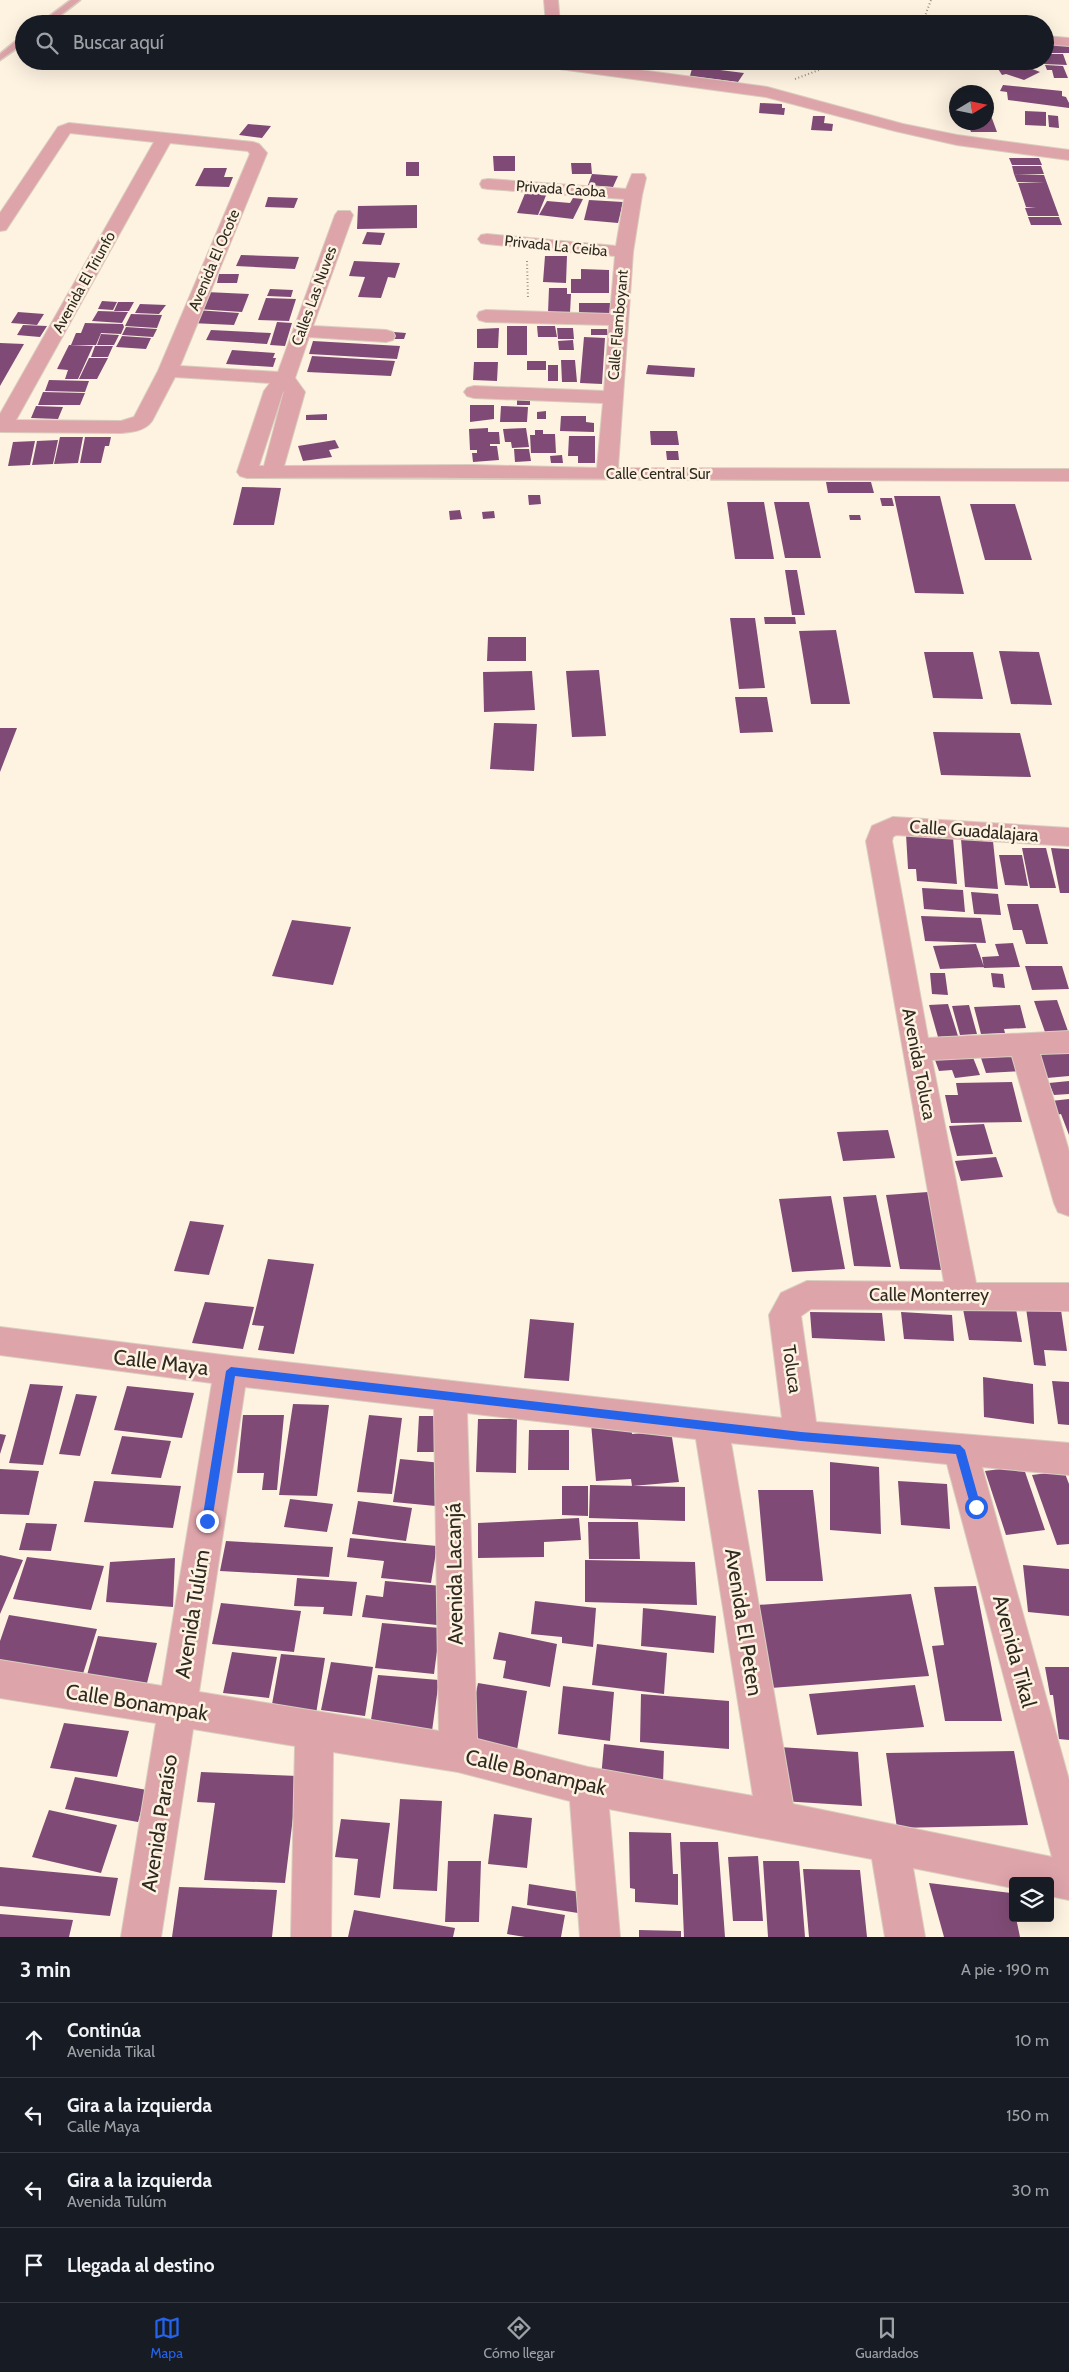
<!DOCTYPE html>
<html lang="es">
<meta charset="utf-8">
<style>
:root{--surface:#171b24;--page:#20242c;--text:#f1f3f6;--muted:#9ea1a6;--line:#363941;--accent:#2563eb}
body{margin:0;font-family:Cabin,sans-serif;background:var(--page);color:var(--text)}
.controls{position:absolute;right:15px;bottom:15px;display:grid;overflow:hidden;border-radius:5px;box-shadow:0 5px 20px #0002}
.controls button{width:45px;height:45px;display:grid;place-items:center;padding:0;border:0;border-bottom:1px solid var(--line);background:var(--surface);color:var(--text);font:25px sans-serif}
.compass{position:absolute;left:949px;top:85px;width:45px;height:45px;border-radius:50%;background:var(--surface);box-shadow:0 5px 20px #0002;rotate:80deg}
.stop{position:absolute;width:15px;height:15px;margin:-11px;border:4px solid #2563eb;border-radius:50%;background:#fff}
.stop.end{background:#2563eb;border-color:#fff;box-shadow:0 1px 5px #0008}
.list{margin:0;padding:0;list-style:none}
h2{display:flex;justify-content:space-between;align-items:center;height:65px;margin:0;padding:0 20px;font-size:21px}
h2 small{font-size:16px;font-weight:400;color:var(--muted)}
.list li{display:grid;grid-template-columns:32px 1fr auto;gap:15px;align-items:center;box-sizing:border-box;height:75px;padding:0 20px;border-top:1px solid var(--line)}
.list b{display:block;font-size:19px;white-space:nowrap}
.list p{margin:0;font-size:16px;white-space:nowrap;color:var(--muted)}
.list em{font-size:16px;font-style:normal;color:var(--muted)}
.icon{flex:none;width:28px;height:28px;fill:none;stroke:currentColor;stroke-width:2;stroke-linecap:round;stroke-linejoin:round}
.map{position:relative;flex:none;width:1069px;height:1937px;overflow:hidden}
.search{position:absolute;background:var(--surface);box-shadow:0 5px 20px #0002;left:15px;right:15px;top:15px;height:55px;display:flex;align-items:center;gap:12px;box-sizing:border-box;padding:0 18px;border-radius:28px;color:var(--muted);font-size:19px}
.sheet{height:365px;background:var(--surface)}
nav{display:flex;justify-content:space-around;align-items:center;box-sizing:border-box;height:70px;border-top:1px solid var(--line);background:var(--surface);font-size:14px;color:var(--muted)}
nav a{display:grid;justify-items:center;gap:2px}
nav .on{color:var(--accent)}
.map>svg:first-child{display:block}
</style>
<div class="map">
<svg width="1069" height="1937" viewBox="0 0 1069 1937">
<rect width="100%" height="100%" fill="#fef2e1"/>
<path fill="#7f4b76" d="M509,15H536L539,24H511Z
M702,20H733L734,24H702Z
M1045,43L1069,44V53H1045Z
M1045,54H1063L1067,65L1044,64Z
M694,61H711V63L731,61L737,65L720,70L744,73L738,82L690,76Z
M993,61H1027L1030,65L1025,66L1040,72L1024,80L1006,74L1002,75Z
M1045,65L1063,66L1068,78H1054L1052,70H1047Z
M1003,85L1062,91V96L1066,97L1069,103V108L1008,100L1007,92L1000,91Z
M760,103L782,104V108H785L784,115L759,113Z
M1025,111L1046,112V126L1025,125Z
M986,113H990L997,132H971L969,127H980L979,122H986Z
M1048,115L1058,116L1059,128L1049,127Z
M813,116H825L824,123L833,124L832,131L811,130Z
M248,124L271,126L262,138L239,135Z
M493,156H515V171H494Z
M1009,158H1039L1042,165H1012Z
M406,162H419V176H406Z
M571,163H591L592,174H572Z
M1012,166H1041L1044,174H1014Z
M204,168H227L224,177H233L229,187L195,186Z
M592,174L618,176L613,187L588,185Z
M1014,174L1044,175L1059,216H1028L1025,208L1036,207H1026L1018,183L1045,182H1017Z
M526,191L547,193L538,215L517,213Z
M268,197L298,198L294,208L265,207Z
M573,198L583,199L573,219L539,215L547,201L570,203Z
M589,200L623,202L618,223L584,220Z
M417,205V228L357,229L358,206Z
M1028,217H1059L1062,225H1031Z
M367,232L385,233L381,245L362,244Z
M241,255L299,257L295,269L236,266Z
M545,256H567L566,283L543,282Z
M354,261L400,263L395,278L388,277L381,298L358,297L365,277L349,276Z
M581,269L609,270V293H571V279H581Z
M219,274H239L237,283H217Z
M549,288H567V294H571L570,313H548Z
M270,289L293,290L291,297L267,296Z
M206,292L249,294L242,312L198,309Z
M266,298L296,299L289,321L258,320Z
M102,301L117,302L113,310L98,309Z
M118,302H134L129,311H114Z
M579,303H610V314L579,313Z
M140,304L166,305L159,314L135,313Z
M196,310L239,313L234,325L191,323Z
M98,311L128,312L122,323L92,321Z
M18,312L44,314L37,325L11,323Z
M131,314L162,315L157,328L125,326Z
M277,322L292,323L285,346L270,345Z
M85,323L123,324L124,327L121,334L101,333L96,345H71L76,333H81Z
M23,325L47,326L40,337L17,335Z
M507,326H527V355H507Z
M537,326H555L557,337H538Z
M126,327L157,329L153,337L122,335Z
M499,328L498,348H477V329Z
M557,328H573L574,339H558Z
M591,329H607L608,335H591Z
M211,330L271,333L267,344L206,340Z
M394,332L406,333L404,339H392Z
M101,334L119,335L114,345H97Z
M122,336L151,338L146,349L116,347Z
M584,337L605,338L602,384L580,383Z
M573,340L574,350H559L558,341Z
M313,341L400,346L397,359L309,354Z
M0,343L24,344L0,386Z
M69,345L93,346L78,379H65L68,370L57,369Z
M95,346H113L108,357H91Z
M232,350L275,353L273,358H276L273,367L226,364Z
M312,356L395,361L391,376L307,372Z
M89,358H108L97,379H79Z
M561,360H575L577,382H562Z
M527,361H546V370H527Z
M474,362H498L497,381L473,380Z
M548,365H558V381H548Z
M648,365L695,368L694,377L646,374Z
M49,380L89,381L85,392L45,391Z
M43,392L85,393L80,405H38Z
M517,399H530V405H517Z
M470,405H494V419L470,422Z
M36,406L63,407L58,419L31,418Z
M501,406L528,407L527,422H500Z
M546,411V419H537V412Z
M327,414V420H306V415Z
M561,416H586V422L594,423V432L560,431Z
M488,428V432H499L500,444H490V446H497L499,460L473,462L472,453H477V450H470L469,429Z
M526,428L529,447L512,448L511,442H505L503,429Z
M535,430H543V434H555L556,453H531L530,435H535Z
M650,431H677L679,445H651Z
M569,436H595V463H578V456H568Z
M60,437H83L78,463L54,464Z
M85,437H111L109,446H105L101,463H80Z
M58,440L53,464L32,465L37,441Z
M335,440L339,448L329,450L332,457L303,461L298,446Z
M35,441L30,465L8,466L13,442Z
M514,449H529L531,461L515,462Z
M666,451H678L679,460H667Z
M562,455L563,463H551L550,456Z
M826,482H871L874,493H828Z
M242,487L281,488L274,525H233Z
M528,495H540L541,504L529,505Z
M894,496H940L964,594L915,593Z
M880,498H892L894,506H882Z
M727,502H764L774,559H735Z
M774,502H809L821,558H785Z
M970,504H1015L1032,560H985Z
M460,510L462,519L450,520L449,511Z
M494,511L495,518L483,519L482,512Z
M849,515H860L861,520H850Z
M785,570H797L805,615H792Z
M764,617H795L796,624H765Z
M730,618H755L765,688L739,689Z
M836,630L850,704H811L799,631Z
M488,637H526V661H487Z
M999,651L1039,652L1052,705L1011,704Z
M924,652H973L983,699L933,698Z
M599,670L606,736L572,737L566,671Z
M532,671L535,710L484,712L483,672Z
M735,697H767L773,732L740,733Z
M494,723L537,724L534,771L490,769Z
M0,728H17L0,772Z
M933,732L1020,733L1031,777L941,775Z
M906,834L953,838L957,884L917,881L916,869H908Z
M961,839L993,841L998,889L965,887Z
M1022,848H1046L1056,888H1030Z
M1051,848L1069,849V893H1060Z
M999,855H1022L1028,886L1005,885Z
M922,888L963,890L965,912L924,909Z
M971,892L998,894L1001,915L974,914Z
M1007,904H1038L1048,944H1026L1022,930H1013Z
M921,916L981,918L986,943L925,941Z
M292,920L351,927L333,985L272,976Z
M1013,943L1020,967L984,968L982,957L999,956L995,944Z
M976,944L984,967L940,969L933,946Z
M1025,966H1062L1069,989L1032,990Z
M930,973H945L948,995L932,994Z
M991,973L1003,974L1005,988L993,987Z
M1057,1000L1068,1031L1045,1032L1034,1001Z
M948,1004L958,1036L938,1037L929,1005Z
M969,1005L977,1034L960,1035L952,1006Z
M1020,1005L1026,1028L1004,1029L1005,1033L981,1034L974,1007Z
M1069,1051V1076L1047,1078L1038,1054Z
M1015,1053L1021,1071L986,1073L980,1055Z
M972,1055L980,1075L955,1078L952,1070L939,1071L935,1060Z
M1069,1081V1094L1054,1095L1049,1083Z
M1012,1082L1022,1122L951,1123L945,1095H958L956,1083Z
M1069,1099V1135L1061,1114L1056,1115L1051,1101Z
M984,1124L993,1154L957,1156L949,1126Z
M888,1130L895,1158L843,1161L837,1132Z
M996,1157L1003,1177L961,1181L955,1161Z
M928,1192L943,1270L900,1269L886,1195Z
M876,1195L891,1267L854,1266L843,1197Z
M831,1196L845,1269L792,1272L779,1199Z
M190,1221L224,1225L209,1275L174,1271Z
M268,1259L314,1264L294,1354L258,1350L264,1326L252,1325Z
M205,1302L254,1307L243,1349L192,1343Z
M1026,1308L1061,1310L1067,1351L1044,1350L1046,1366L1034,1365Z
M963,1309H1016L1022,1342L969,1340Z
M810,1312L882,1313L885,1341L812,1338Z
M901,1312L952,1315L954,1341L904,1339Z
M530,1319L574,1323L569,1381L524,1378Z
M983,1377L1033,1384L1034,1424L984,1417Z
M1052,1381L1069,1382V1425L1058,1424Z
M30,1384L63,1386L43,1465L9,1463Z
M127,1386L194,1393L182,1438L114,1430Z
M76,1394L97,1396L80,1456L59,1454Z
M293,1404L329,1405L317,1496L279,1495Z
M243,1415H284L277,1490H262L264,1473H237Z
M369,1415L402,1418L392,1494L357,1492Z
M419,1416H448L446,1452H417Z
M478,1419H517L516,1473L476,1472Z
M631,1420L632,1434L671,1431L679,1482L632,1486L631,1479L596,1481L591,1423Z
M529,1430H569V1470H528Z
M0,1434L6,1435L0,1454Z
M122,1436L171,1441L161,1478L111,1474Z
M400,1459L442,1463L436,1506L393,1502Z
M830,1462L879,1467L881,1534L830,1530Z
M1023,1466L1045,1530L1006,1535L985,1471Z
M0,1469L39,1471L29,1515L0,1514Z
M1064,1471L1069,1484V1544L1057,1545L1032,1475Z
M94,1481L181,1486L173,1528L84,1522Z
M898,1481L947,1484L950,1529L901,1525Z
M590,1485L685,1487V1521L589,1518Z
M562,1486H588V1516L562,1515Z
M758,1490H813L823,1581H766Z
M290,1499L333,1504L327,1532L284,1527Z
M358,1501L412,1508L406,1541L352,1534Z
M579,1518L581,1540L544,1542V1557L478,1558V1523Z
M588,1522H638L640,1559H589Z
M26,1523L57,1524L51,1551L19,1550Z
M350,1538L437,1546L431,1583L381,1578L384,1561L347,1557Z
M226,1541L333,1547L329,1577L220,1571Z
M0,1555L23,1560L0,1614Z
M27,1557L104,1566L91,1610L13,1599Z
M175,1558L173,1607L106,1602L110,1562Z
M585,1560L695,1562L697,1605L585,1602Z
M1023,1565L1069,1569V1616L1028,1612Z
M297,1578L357,1582L352,1616L323,1614L324,1607L294,1606Z
M385,1581L442,1586L437,1625L362,1617L366,1595L383,1597Z
M976,1586L1002,1721H945L932,1646L944,1645L934,1587Z
M911,1594L929,1676L771,1688L757,1605Z
M535,1601L596,1608L593,1647L562,1643V1637L531,1634Z
M221,1603L301,1611L294,1652L212,1644Z
M643,1608L716,1616L714,1653L641,1646Z
M9,1615L97,1629L82,1677L0,1664V1641Z
M382,1623L440,1628L434,1674L375,1668Z
M499,1632L557,1644L550,1687L503,1678L506,1661L493,1659Z
M98,1636L157,1643L147,1683L87,1675Z
M597,1644L667,1653L664,1694L592,1685Z
M232,1652L277,1657L269,1698L223,1693Z
M281,1654L325,1658L316,1714L271,1710Z
M331,1662L373,1667L365,1716L321,1710Z
M1045,1667H1069V1740L1059,1739L1053,1695H1050Z
M378,1675L439,1680L432,1731L370,1726Z
M478,1683L527,1691L516,1756L465,1747Z
M915,1685L924,1727L817,1735L809,1694Z
M563,1686L614,1692L610,1741L558,1734Z
M641,1694L729,1701V1749L640,1742Z
M64,1723L129,1731L117,1777L50,1768Z
M604,1744L664,1751L663,1785L601,1778Z
M779,1747L858,1752L862,1806L781,1801Z
M1014,1751L1028,1825L897,1828L886,1753Z
M201,1772L298,1776L285,1883L204,1880L215,1803L197,1802Z
M75,1777L147,1790L138,1822L65,1809Z
M400,1799L442,1801L437,1891L393,1889Z
M49,1810L117,1825L101,1873L32,1857Z
M494,1814L532,1818L527,1868L488,1864Z
M341,1819L390,1823L380,1898L354,1895L358,1859L335,1857Z
M629,1832L671,1833L673,1874H678V1905L635,1902V1889L630,1888Z
M680,1842H718L725,1937H684Z
M758,1856L763,1921H733L728,1857Z
M448,1861H481L479,1922H445Z
M763,1861H799L805,1937H768Z
M0,1867L118,1878L110,1916L0,1906Z
M803,1869L860,1870L867,1937H809Z
M929,1883L1011,1893L1013,1918H1016L1020,1937H944Z
M529,1884L580,1892L578,1913L527,1905Z
M179,1887L277,1890L272,1937H172Z
M512,1906L565,1915L561,1937H525L507,1934Z
M354,1910L455,1928L453,1937H348Z
M0,1914L73,1920L69,1937H0Z
M639,1930L681,1931V1937H639Z"/>
<g fill="none" stroke-linecap="round" stroke-linejoin="round">
<defs>
<path id="service" d="M71,0H80L49,24H39Z
M21,37H24V43L0,60V54Z"/>
<path id="minor" d="M544,0H558L560,24H546Z
M1045,36L1069,38V46L1045,44Z
M530,61H573L767,87L903,124L957,135L1069,150V160L957,145L895,131L766,97L537,66Z
M69,123L253,142L259,144L267,153L180,366L278,372L335,215L338,211H350L353,215L313,326L386,330L393,332L395,336L393,340L386,342L309,337L295,378L305,392L284,466L473,465L597,468L603,403L474,398L467,396L464,392L467,388L474,386L604,391L609,325L486,322L479,320L477,316L479,312L486,310L610,314L615,256L487,244L481,243L478,239L481,235L487,234L616,246L624,199L488,189L482,188L480,184L482,180L488,179L626,189L632,174H644L646,178L642,195L633,252L618,468L1069,469V481C795,481 520,477 247,478L240,476L237,472L264,391L270,383L175,377L152,421C145,431 132,432 121,433L0,432V414L154,142L70,133L6,230L0,231V213L58,127ZM170,143L248,151L250,154L158,371L134,417L121,421L16,420ZM284,391L264,466H259L283,392Z
M893,817L1069,828V846L896,835L893,837L892,841L928,1038L1069,1031V1053L1040,1054L1069,1151V1216L1058,1212L1054,1203L1012,1056L932,1060L976,1283H1069V1311L811,1309L801,1316L816,1422L1069,1443V1475L982,1467L1069,1780V1900L1050,1896V1881H1013V1888L913,1868L925,1937H885L872,1859L609,1809L620,1937H580L570,1801L458,1772L333,1752L331,1937H291L295,1746L193,1729L161,1937H121L156,1723L0,1698V1660L162,1686L212,1383L0,1355V1327L231,1356L782,1418L769,1315L781,1293L807,1281L944,1282L866,841L872,826ZM245,1387L434,1409L439,1731L199,1692ZM467,1413L696,1439L753,1796L588,1767L477,1739ZM731,1443L947,1464L1052,1857L793,1804Z"/>
</defs>
<use href="#service" stroke="#d9cebe" stroke-width="3"/>
<use href="#minor" stroke="#d9cebe" stroke-width="2"/>
<path stroke="#9b9285" stroke-width="2" stroke-dasharray="1 2.5" stroke-linecap="butt" d="M922,24L931,0
M795,79L843,61
M527,261L528,299"/>
<use href="#service" fill="#dda4aa" fill-rule="evenodd"/>
<use href="#minor" fill="#dda4aa" fill-rule="evenodd"/>
</g>
<path fill="#2563eb" d="M231,1367L801,1432L960,1445L965,1450L981,1507L976,1512L972,1511L956,1454L801,1441L235,1376L212,1521L207,1526L202,1521L226,1371Z"/>
<g text-anchor="middle" dominant-baseline="central" stroke-width="5" stroke-linejoin="round" paint-order="stroke">
<g font-size="15" fill="#2f2921" stroke="#fef2e1">
<text transform="translate(561 189) rotate(4)">Privada Caoba</text>
<text transform="translate(556 246) rotate(6)">Privada La Ceiba</text>
<text transform="translate(214 260) rotate(-67)">Avenida El Ocote</text>
<text transform="translate(84 282) rotate(-61)">Avenida El Triunfo</text>
<text transform="translate(314 296) rotate(-70)">Calles Las Nuves</text>
<text transform="translate(618 325) rotate(-85)">Calle Flamboyant</text>
<text x="658" y="474">Calle Central Sur</text>
</g>
<g font-size="18" fill="#2f2921" stroke="#fef2e1">
<text transform="translate(974 831) rotate(4)">Calle Guadalajara</text>
<text transform="translate(919 1064) rotate(79)">Avenida Toluca</text>
<text x="929" y="1295">Calle Monterrey</text>
<text transform="translate(792 1369) rotate(82)">Toluca</text>
</g>
<g font-size="21" fill="#2f2921" stroke="#fef2e1">
<text transform="translate(161 1362) rotate(7)">Calle Maya</text>
<text transform="translate(454 1574) rotate(-91)">Avenida Lacanjá</text>
<text transform="translate(192 1614) rotate(-81)">Avenida Tulúm</text>
<text transform="translate(744 1622) rotate(81)">Avenida El Peten</text>
<text transform="translate(1015 1651) rotate(75)">Avenida Tikal</text>
<text transform="translate(137 1702) rotate(9)">Calle Bonampak</text>
<text transform="translate(536 1772) rotate(13)">Calle Bonampak</text>
<text transform="translate(159 1823) rotate(-81)">Avenida Paraíso</text>
</g>
</g>
</svg>
<div class="controls">
<button><svg class="icon" aria-label="layers" viewBox="0 0 24 24"><path d="M12 4l9 5-9 5-9-5zM3 14l9 5 9-5"/></svg></button>
</div>
<svg class="compass" viewBox="-18 -18 36 36"><path d="M0-13l5 13h-10z" fill="#e53935"/><path d="M0 13l5-13h-10z" fill="#9ea1a6"/></svg>
<div class="stop" style="left:976px;top:1507px"></div>
<div class="stop end" style="left:207px;top:1521px"></div>
<div class="search"><svg class="icon" aria-label="search" viewBox="0 0 24 24"><circle cx="10" cy="10" r="6"/><path d="M15 15l6 6"/></svg>Buscar aquí</div>
</div>
<section class="sheet">
<h2>3 min<small>A pie · 190 m</small></h2>
<ul class="list">
<li><svg class="icon" aria-label="ahead" viewBox="0 0 24 24"><path d="M12 20V5M6 11l6-6 6 6"/></svg><div><b>Continúa</b><p>Avenida Tikal</p></div><em>10 m</em></li>
<li><svg class="icon" aria-label="left" viewBox="0 0 24 24"><path d="M17 20v-9H6M10 6l-5 5 5 5"/></svg><div><b>Gira a la izquierda</b><p>Calle Maya</p></div><em>150 m</em></li>
<li><svg class="icon" aria-label="left" viewBox="0 0 24 24"><path d="M17 20v-9H6M10 6l-5 5 5 5"/></svg><div><b>Gira a la izquierda</b><p>Avenida Tulúm</p></div><em>30 m</em></li>
<li><svg class="icon" aria-label="arrive" viewBox="0 0 24 24"><path d="M6 21V4h12l-3 4 3 4H6"/></svg><div><b>Llegada al destino</b></div></li>
</ul>
</section>
<nav>
<a class="on"><svg class="icon" aria-label="map" viewBox="0 0 24 24"><path d="M3 6l6-2 6 2 6-2v14l-6 2-6-2-6 2zM9 4v14M15 6v14"/></svg>Mapa</a>
<a><svg class="icon" aria-label="directions" viewBox="0 0 24 24"><path d="M12 3l9 9-9 9-9-9zM9 14v-3h6M13 9l2 2-2 2"/></svg>Cómo llegar</a>
<a><svg class="icon" aria-label="saved" viewBox="0 0 24 24"><path d="M7 4h10v16l-5-4-5 4z"/></svg>Guardados</a>
</nav>
